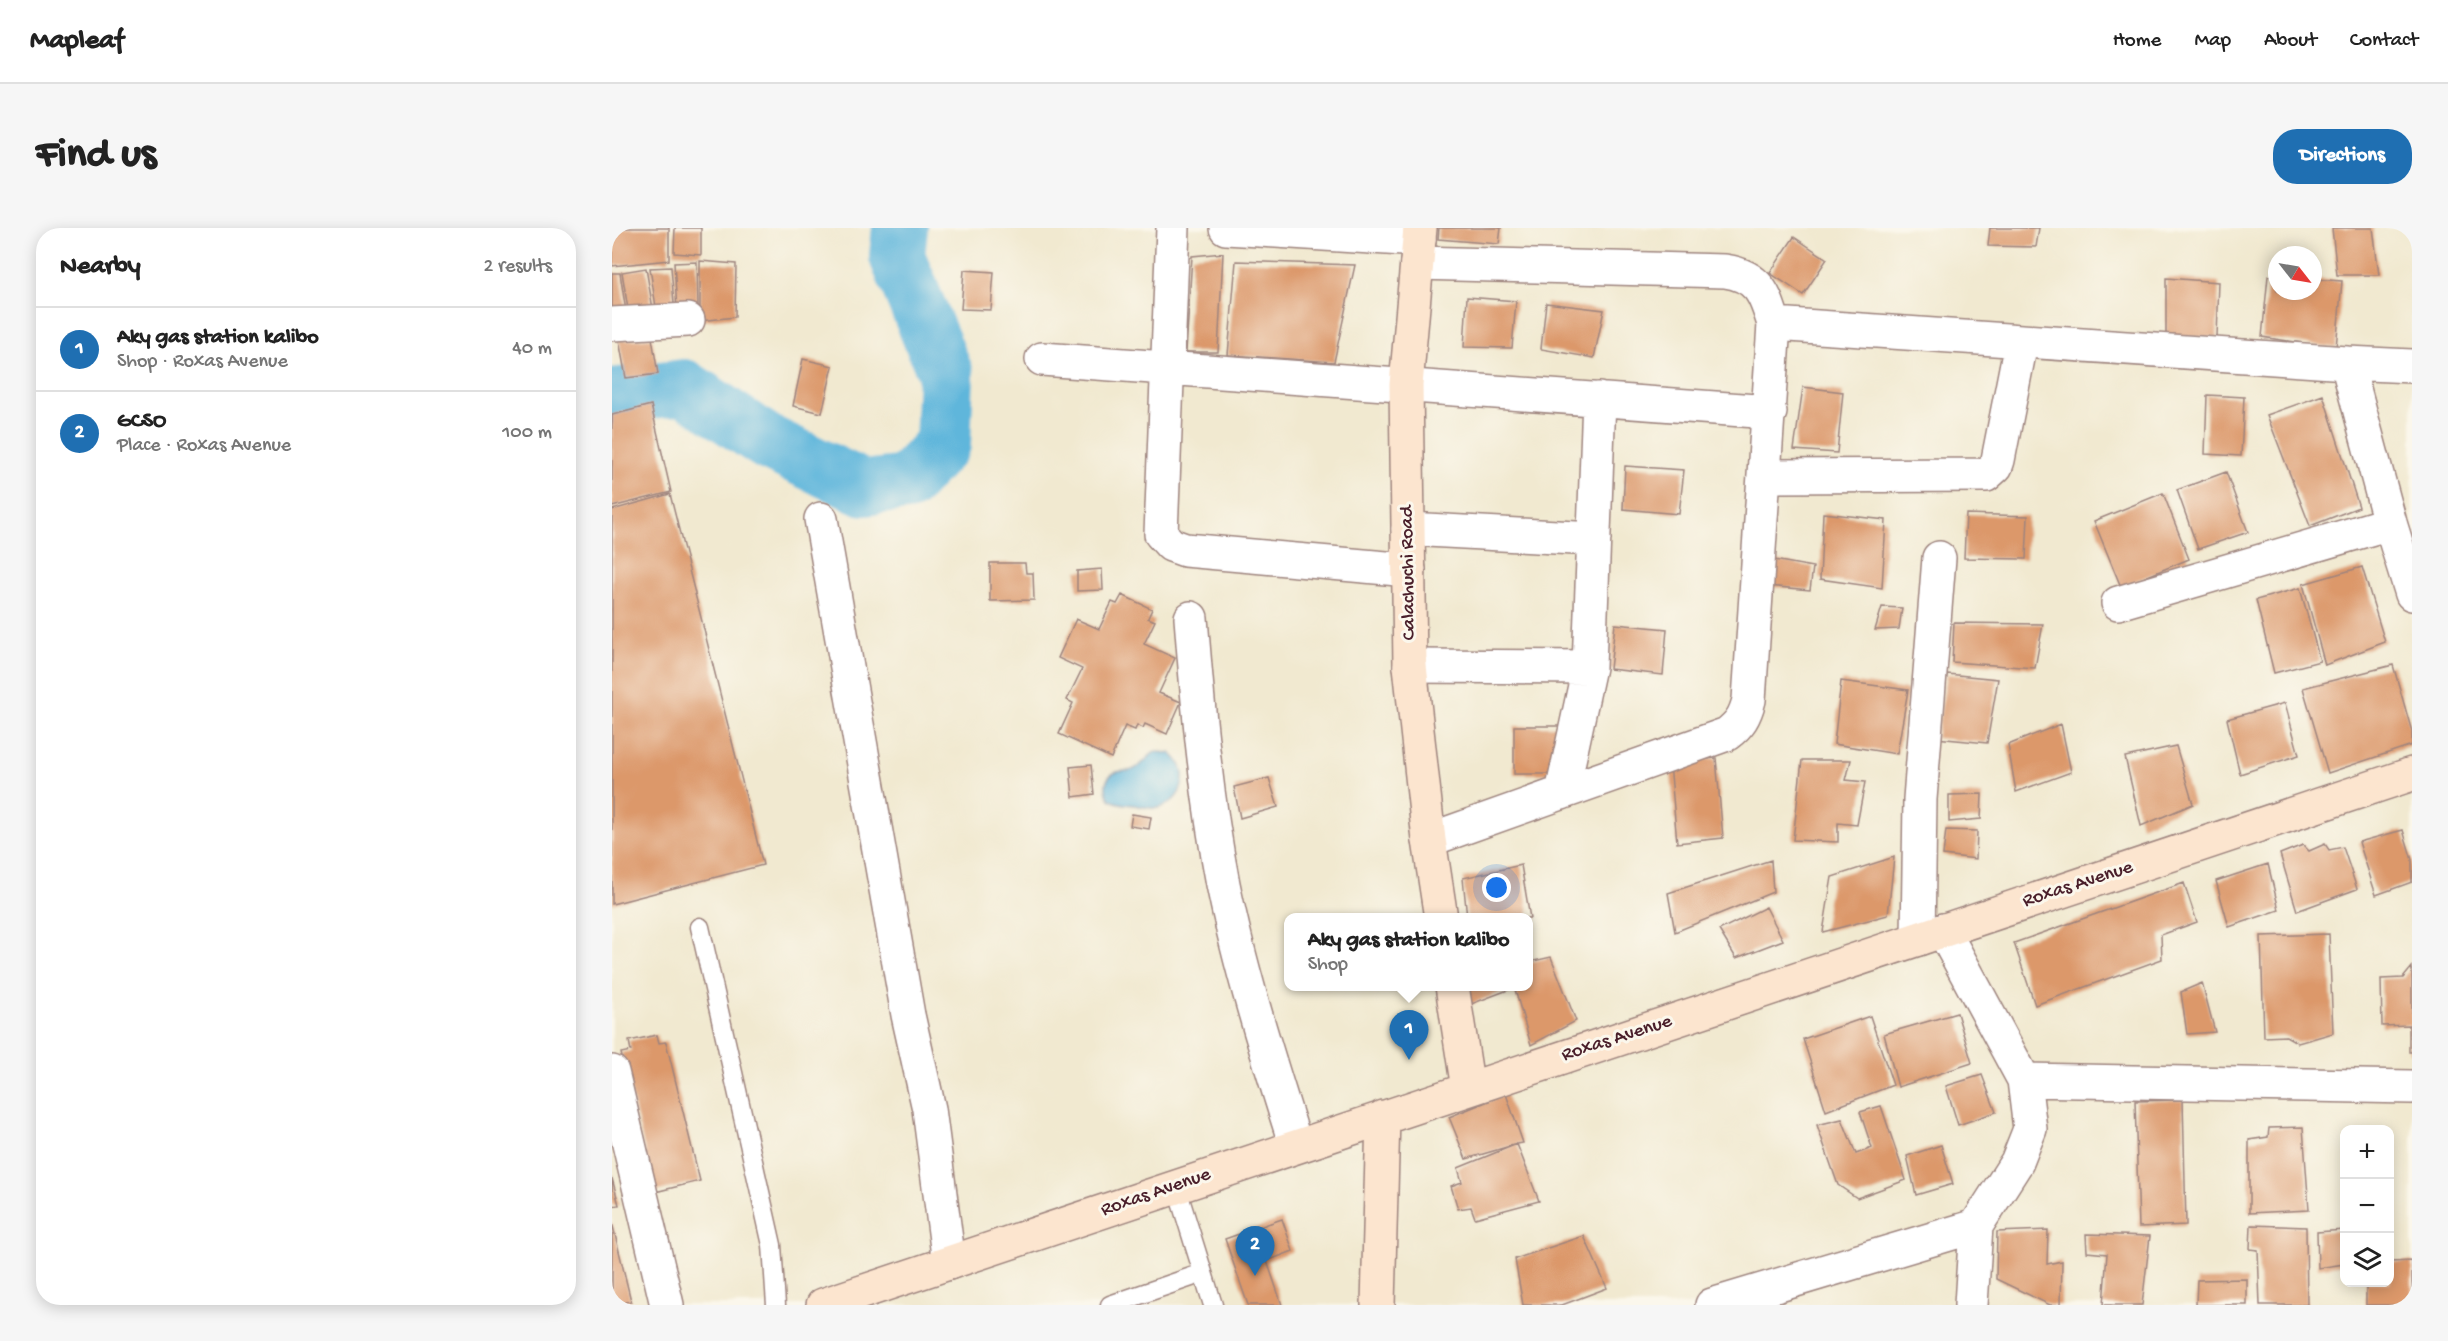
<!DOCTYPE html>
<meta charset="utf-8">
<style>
:root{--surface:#fff;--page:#f6f6f6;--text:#222;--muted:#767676;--line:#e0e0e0;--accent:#1f6fb2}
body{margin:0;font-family:"Gochi Hand",sans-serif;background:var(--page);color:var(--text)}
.controls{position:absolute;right:18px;bottom:18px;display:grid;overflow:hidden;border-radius:12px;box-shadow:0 3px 15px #0003}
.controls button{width:54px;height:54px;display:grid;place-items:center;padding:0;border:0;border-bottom:2px solid var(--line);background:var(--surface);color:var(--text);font:30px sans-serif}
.compass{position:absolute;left:1656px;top:18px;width:54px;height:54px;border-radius:50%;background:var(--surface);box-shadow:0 3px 15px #0003;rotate:121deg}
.you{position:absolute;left:885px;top:660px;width:21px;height:21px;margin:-15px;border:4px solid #fff;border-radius:50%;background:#1a73e8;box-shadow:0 0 0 9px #1a73e833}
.badge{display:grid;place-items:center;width:39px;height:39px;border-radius:50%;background:var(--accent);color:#fff;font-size:20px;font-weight:700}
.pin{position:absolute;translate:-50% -50px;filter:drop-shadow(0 2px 3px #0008)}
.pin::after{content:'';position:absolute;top:32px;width:21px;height:18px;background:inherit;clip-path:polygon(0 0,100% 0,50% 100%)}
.popup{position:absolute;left:672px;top:685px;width:249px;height:78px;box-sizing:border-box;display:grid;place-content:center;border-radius:12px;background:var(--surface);filter:drop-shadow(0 2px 4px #0005);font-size:20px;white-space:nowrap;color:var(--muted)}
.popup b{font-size:22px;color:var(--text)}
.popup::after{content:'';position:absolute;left:50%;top:100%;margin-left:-12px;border:12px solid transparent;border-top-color:var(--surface)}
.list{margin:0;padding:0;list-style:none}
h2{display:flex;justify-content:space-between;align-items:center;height:78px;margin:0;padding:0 24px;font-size:26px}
h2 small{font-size:20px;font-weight:400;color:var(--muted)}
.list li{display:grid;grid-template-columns:39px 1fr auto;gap:18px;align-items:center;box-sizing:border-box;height:84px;padding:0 24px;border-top:2px solid var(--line)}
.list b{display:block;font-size:22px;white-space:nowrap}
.list p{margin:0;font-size:20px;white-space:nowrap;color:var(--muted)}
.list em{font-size:20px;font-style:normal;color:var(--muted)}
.icon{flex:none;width:33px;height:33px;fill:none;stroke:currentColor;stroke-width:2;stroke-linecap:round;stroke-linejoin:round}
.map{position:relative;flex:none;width:1800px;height:1077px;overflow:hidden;border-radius:24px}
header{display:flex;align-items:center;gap:36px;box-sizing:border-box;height:84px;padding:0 30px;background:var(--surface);border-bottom:2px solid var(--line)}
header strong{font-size:28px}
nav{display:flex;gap:33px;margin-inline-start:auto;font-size:21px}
.intro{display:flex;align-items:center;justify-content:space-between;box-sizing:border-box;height:144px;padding:0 36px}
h1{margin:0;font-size:42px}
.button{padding:15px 27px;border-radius:24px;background:var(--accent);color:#fff;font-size:21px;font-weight:700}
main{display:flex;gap:36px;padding:0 36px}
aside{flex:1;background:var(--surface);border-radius:24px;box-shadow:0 3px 15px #0003}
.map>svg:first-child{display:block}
</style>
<header>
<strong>Mapleaf</strong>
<nav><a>Home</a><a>Map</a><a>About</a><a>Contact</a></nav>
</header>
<div class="intro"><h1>Find us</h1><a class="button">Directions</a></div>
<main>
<aside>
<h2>Nearby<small>2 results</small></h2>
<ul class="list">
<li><span class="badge">1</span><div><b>Aky gas station kalibo</b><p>Shop · Roxas Avenue</p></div><em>40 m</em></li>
<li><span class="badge">2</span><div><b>GCSO</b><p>Place · Roxas Avenue</p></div><em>100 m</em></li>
</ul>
</aside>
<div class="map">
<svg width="1800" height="1077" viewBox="0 0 1800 1077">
<rect width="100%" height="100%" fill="#fbf7ec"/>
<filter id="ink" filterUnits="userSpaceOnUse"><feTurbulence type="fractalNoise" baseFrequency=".0167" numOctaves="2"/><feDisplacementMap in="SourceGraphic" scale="12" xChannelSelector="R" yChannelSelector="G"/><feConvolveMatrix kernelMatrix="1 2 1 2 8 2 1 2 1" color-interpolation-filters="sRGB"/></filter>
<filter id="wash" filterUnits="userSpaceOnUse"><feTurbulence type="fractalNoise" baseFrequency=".008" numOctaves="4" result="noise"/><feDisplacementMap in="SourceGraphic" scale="24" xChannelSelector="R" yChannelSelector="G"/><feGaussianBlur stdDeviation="1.35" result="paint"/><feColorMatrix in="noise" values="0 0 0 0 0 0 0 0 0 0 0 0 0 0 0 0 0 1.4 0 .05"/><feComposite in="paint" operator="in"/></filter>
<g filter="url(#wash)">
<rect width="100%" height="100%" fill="#f1e9d0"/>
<path fill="#5eb6db" stroke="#546a83" stroke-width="1.5" d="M543,524L558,525C580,540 573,574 546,580C538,581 530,578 522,577C514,576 506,576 499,572C491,563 492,548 505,544C512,542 518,545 524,540C532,536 535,529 543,524Z"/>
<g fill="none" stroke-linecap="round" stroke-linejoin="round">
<path stroke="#5eb6db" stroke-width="56" d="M0,168L72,159L155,214L252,260L295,255L331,216L334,147L285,28L288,0"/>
</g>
<g id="blocks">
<path fill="#dc986b" d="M0,0H57V32L0,38Z
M63,0H89V27L62,25Z
M827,0H889L887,16L826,11Z
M1378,0H1427L1424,19L1376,18Z
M1720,0H1761L1767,47H1725Z
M1182,9L1215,31L1191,67L1158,45Z
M611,25L606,124H574L580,28Z
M88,33L124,36L123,89L88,93Z
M624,33L743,37L722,134L616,127Z
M85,34L86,79L65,82L62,35Z
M59,39L62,76L44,79L38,40Z
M34,40L42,87H17L10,44Z
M352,42L382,44L379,82L349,81Z
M0,45H8L15,90H0Z
M1656,48L1665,49V63H1701V51L1730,53L1724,120L1650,109Z
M1554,50L1607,54L1605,109H1554Z
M855,69L904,73L900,120L852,119Z
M934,75L992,82L982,130L929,121Z
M40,110L46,146L14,150L7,112Z
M191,131L221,138L210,185L181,178Z
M1191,159L1231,164L1225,225L1182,222Z
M1595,167L1632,169L1629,228L1593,226Z
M1711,167L1747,279L1698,298L1655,187Z
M39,177L59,264L0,279V187Z
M1013,238L1072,242L1067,286L1011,281Z
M1614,244L1636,304L1586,321L1565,262Z
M1551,265L1577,331L1509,359L1482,293Z
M58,266L151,637L0,676V282Z
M1211,285L1274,292L1270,360L1208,351Z
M1354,286L1416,288L1414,331L1352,330Z
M1162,332L1201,339L1198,362L1155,358Z
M378,335H413L414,345H421L422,372L378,373Z
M1750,339L1773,414L1713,437L1691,356Z
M490,341L491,362L465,363V343Z
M1688,360L1708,433L1662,445L1644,372Z
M510,367L540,381L536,390L543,393L532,416L563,430L547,465L569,474L555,506L533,496L531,500L525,497L523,502L513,498L499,530L447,506L461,475L455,472L470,441L446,430L464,391L487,401L500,374L505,376Z
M1270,379L1290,380L1287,401L1263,402Z
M1342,395L1431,396L1423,440L1340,434Z
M1003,396L1055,401L1051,447L998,441Z
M1781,437L1800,504V517L1716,545L1691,460Z
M1335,446L1386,451L1375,515L1324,510Z
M1229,453L1296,462L1285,526L1222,516Z
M1673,475L1687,527L1628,546L1615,491Z
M1449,496L1459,544L1404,564L1396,517Z
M902,498H958L943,546H902Z
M1564,518L1581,576L1529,598L1513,529Z
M1104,530L1111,610L1065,615L1058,535Z
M1190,532H1239L1234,552L1253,554L1245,597L1226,595V614L1181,612Z
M479,537L482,566L461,569L458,539Z
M657,550L666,579L628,590L622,559Z
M1370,566L1369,591L1337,594V567Z
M520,586L539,589L537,601L518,598Z
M1334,602L1365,603L1364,631L1331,627Z
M1791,602L1800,632V654L1764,667L1747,614Z
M1713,616L1717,622L1731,619L1745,661L1685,683L1668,626L1691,617L1697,623Z
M1282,629L1276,687L1211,704L1220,649Z
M1159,632L1161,664L1063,704L1056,665Z
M1656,636L1667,682L1617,699L1604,653Z
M909,637L918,690H855L851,650Z
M1572,655L1585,694L1549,707L1550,731L1423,777L1402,715Z
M1154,679L1171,712L1124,730L1107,702Z
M1717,706L1721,805L1686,815L1674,808L1652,809L1649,708Z
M939,729L964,793L919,817L902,758H917V734Z
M1800,739V824H1797V797L1770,798L1769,751L1791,750Z
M1590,755L1603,804L1575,806L1569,764Z
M852,758H895L896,762L854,778Z
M1345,785L1360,835L1286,859L1272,806Z
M1258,788L1281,857L1214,883L1191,811Z
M45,807L47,815L54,814L88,953L43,964L9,825L19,823L17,813Z
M1370,847L1384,884L1346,897L1334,858Z
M894,866L911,915L905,916L927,973L863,990L859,979L846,981L839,958L850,954L846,940L905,916L854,931L837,889Z
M1571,872L1574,997L1527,999L1523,873Z
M1269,878L1294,952L1245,970L1226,957L1205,897L1230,891L1244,926L1260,920L1248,884Z
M1691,899L1697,982L1637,985V912L1656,909L1657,900Z
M1329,917L1341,956L1304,967L1295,928Z
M0,950L7,977L0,978Z
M670,991L681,1023L655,1033L670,1077H636L613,1011Z
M0,994L19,1073L0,1077Z
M1639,997L1694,999L1695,1077H1648L1646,1022L1638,1021Z
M1436,1002L1435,1036L1450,1033L1449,1077H1438L1384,1051L1385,1004Z
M1732,1002V1036L1706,1040L1705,1004Z
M1474,1006L1538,1008L1530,1077H1491L1495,1026L1475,1024Z
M972,1008L995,1060L950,1077H911L903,1031Z
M1800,1033V1073H1797V1077H1754V1054H1778V1034Z
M1635,1051V1077H1584L1585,1052Z"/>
</g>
</g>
<g filter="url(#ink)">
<use href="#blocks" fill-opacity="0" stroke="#9e847e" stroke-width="1.5"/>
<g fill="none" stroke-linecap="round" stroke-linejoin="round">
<defs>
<path id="lane" d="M88,699L160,1017L164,1077
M564,958L601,1077
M498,1077L591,1045"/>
<path id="street" d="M561,0L549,306L559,317L573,322L797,342
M614,0L807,12
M805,35L1113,43C1147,48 1153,66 1162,96L1137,472C1133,488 1128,496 1115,506L817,612
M0,96L76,92
M1162,96L1735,135L1778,295L1800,366
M430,131L1158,184
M1735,135L1800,138
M1153,248L1374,247L1384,238L1386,232L1409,115
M209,291L296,787L317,881L337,1035
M796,301L982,311
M1506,375L1778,295
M579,390C586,480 594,568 611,656C629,745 657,832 684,918
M798,438L977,439
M950,565L977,439L987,171
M1331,702L1412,852
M1306,711L1308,571L1327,330
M0,844L55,1077
M1100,1077L1364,998L1405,934L1418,901L1412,852L1800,859
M1359,1077L1364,998"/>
<path id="secondary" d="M808,0L794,157L798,438L817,612L829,690
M840,758L856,861
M211,1077L1800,546
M766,1077L771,889"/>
</defs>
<use href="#lane" stroke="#9e847e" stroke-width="21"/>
<use href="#street" stroke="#9e847e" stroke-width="36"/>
<use href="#secondary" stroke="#9e847e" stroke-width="36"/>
<use href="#lane" stroke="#fff" stroke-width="18"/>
<use href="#street" stroke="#fff" stroke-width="33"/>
<use href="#secondary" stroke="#fce5cf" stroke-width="33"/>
</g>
</g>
<g text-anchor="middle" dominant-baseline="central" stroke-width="6" stroke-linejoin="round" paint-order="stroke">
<g font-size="20" fill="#4a1f2b" stroke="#fbf7ec">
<text transform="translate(797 345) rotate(-91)">Calachuchi Road</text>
<text transform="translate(1466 657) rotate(-18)">Roxas Avenue</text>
<text transform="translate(1005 811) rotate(-18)">Roxas Avenue</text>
<text transform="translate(544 965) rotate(-19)">Roxas Avenue</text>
</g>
</g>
</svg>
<div class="controls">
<button>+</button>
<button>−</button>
<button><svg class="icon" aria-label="layers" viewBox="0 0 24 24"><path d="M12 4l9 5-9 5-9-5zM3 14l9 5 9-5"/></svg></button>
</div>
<svg class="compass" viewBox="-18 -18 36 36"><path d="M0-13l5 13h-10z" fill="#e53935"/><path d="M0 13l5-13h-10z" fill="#767676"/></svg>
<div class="you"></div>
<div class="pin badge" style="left:797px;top:832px">1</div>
<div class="popup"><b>Aky gas station kalibo</b>Shop</div>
<div class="pin badge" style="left:643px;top:1048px">2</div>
</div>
</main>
